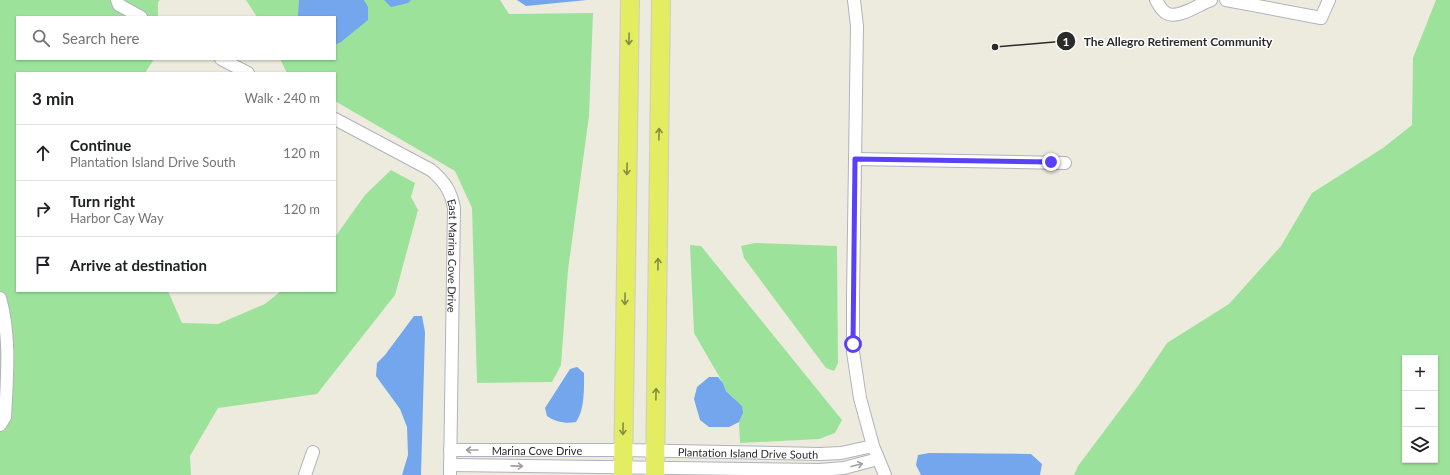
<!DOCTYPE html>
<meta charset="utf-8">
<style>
:root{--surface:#fff;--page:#f6f6f6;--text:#202124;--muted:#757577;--line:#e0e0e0}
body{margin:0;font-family:Lato,sans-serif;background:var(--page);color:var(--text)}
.controls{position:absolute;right:12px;bottom:12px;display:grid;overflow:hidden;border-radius:0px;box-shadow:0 1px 3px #0004}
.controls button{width:36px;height:36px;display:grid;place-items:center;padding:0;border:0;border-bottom:1px solid var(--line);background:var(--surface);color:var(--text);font:20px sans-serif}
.stop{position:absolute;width:12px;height:12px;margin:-9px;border:3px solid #5942f5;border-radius:50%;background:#fff}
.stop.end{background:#5942f5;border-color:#fff;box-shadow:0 1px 4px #0008}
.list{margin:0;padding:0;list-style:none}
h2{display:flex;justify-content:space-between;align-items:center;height:52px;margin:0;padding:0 16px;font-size:17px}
h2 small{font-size:13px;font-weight:400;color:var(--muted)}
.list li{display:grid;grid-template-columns:26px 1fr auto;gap:12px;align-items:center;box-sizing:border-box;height:56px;padding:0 16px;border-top:1px solid var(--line)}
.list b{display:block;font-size:15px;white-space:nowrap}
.list p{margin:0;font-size:13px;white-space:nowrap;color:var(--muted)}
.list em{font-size:13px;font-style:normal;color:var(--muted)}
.icon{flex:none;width:22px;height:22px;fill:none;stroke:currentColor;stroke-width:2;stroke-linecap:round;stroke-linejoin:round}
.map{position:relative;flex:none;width:1450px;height:475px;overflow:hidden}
.search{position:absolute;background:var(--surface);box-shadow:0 1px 3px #0004;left:16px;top:16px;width:320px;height:44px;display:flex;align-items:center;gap:10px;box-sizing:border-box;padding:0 14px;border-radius:0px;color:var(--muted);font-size:15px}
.panel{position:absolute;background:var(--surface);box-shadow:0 1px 3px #0004;left:16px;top:72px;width:320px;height:220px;border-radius:0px}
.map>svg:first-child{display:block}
</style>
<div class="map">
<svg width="1450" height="475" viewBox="0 0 1450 475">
<rect width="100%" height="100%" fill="#edebde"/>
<path fill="#9de29b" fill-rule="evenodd" d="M0,0H160L158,2V17H17V59H154L145,73H17V291H168L182,323L218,324L265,304L281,291H335V237L365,195L391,170L415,183L411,197L418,210L395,295L317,394L218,408L190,456L191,475H0Z
M246,0H500L509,14L593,13L589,116L568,270L561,365L552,382L477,383L472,208L455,171L335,101V73H287L280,59H335V17H257Z
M1436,0H1450V475H1074L1078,466L1138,386L1167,343L1229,304L1281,246L1312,193L1383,148L1412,125L1413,58ZM1405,358H1435V460H1405Z
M755,243L837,246L838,363L834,371L826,368L744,258L741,246Z
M690,245L701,246L842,420L835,433L819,439L740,443L739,422L743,413L733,397L726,391L723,383L694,333Z"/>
<path fill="#73a6ec" d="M299,0H364L368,7V20L341,42L335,45V17H298Z
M384,0H411L408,3L391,7Z
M517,0H587L526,6Z
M414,316H422L425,332L421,475H402L408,455L407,427L400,409L376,376L377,363L385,355Z
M577,367L584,373C584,388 585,409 576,422C566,424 555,422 547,416L545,408L570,369Z
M709,377H718L723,383L726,391L742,406L743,413L739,422L729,427H709L700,420L694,399L697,387Z
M929,453L1031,454L1042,464L1040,475H921L916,465L918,455Z"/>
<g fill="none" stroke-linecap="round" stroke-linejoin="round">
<defs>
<g id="street">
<path d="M117,0L119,5L141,17"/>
<path d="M854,0L857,26L853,297V352L860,398L873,446L885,475"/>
<path d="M1156,0C1159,5 1161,10 1166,13C1178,20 1199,4 1211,0"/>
<path d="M1226,0L1321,18L1329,0"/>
<path d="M221,59L248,73"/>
<path id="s1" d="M335,119L431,170C444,181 451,191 454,208L450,475"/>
<path d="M855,159L1065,163"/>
<path d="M0,298C11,337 7,378 5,417L0,425"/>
<path id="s2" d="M450,450H623L820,454L841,453L873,446"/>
<path d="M450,465L820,470L844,468L878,459"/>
<path d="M305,475L313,452"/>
</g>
<path id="primary" d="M623,475L630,0
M655,475L661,0"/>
</defs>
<use href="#street" stroke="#b3b1be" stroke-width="14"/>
<use href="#primary" stroke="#ccc" stroke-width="20"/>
<use href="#street" stroke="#fff" stroke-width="12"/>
<use href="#primary" stroke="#e2ed62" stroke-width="18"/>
</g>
<defs><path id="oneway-shaft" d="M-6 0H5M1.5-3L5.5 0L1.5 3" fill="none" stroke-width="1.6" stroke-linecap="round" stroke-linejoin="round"/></defs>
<g stroke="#868c46">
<use href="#oneway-shaft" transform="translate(629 39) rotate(91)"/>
<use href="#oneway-shaft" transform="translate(659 134) rotate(-89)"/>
<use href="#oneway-shaft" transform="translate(627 169) rotate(91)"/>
<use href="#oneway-shaft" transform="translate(658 264) rotate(-89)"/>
<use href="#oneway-shaft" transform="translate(625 299) rotate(91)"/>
<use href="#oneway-shaft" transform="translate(656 394) rotate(-89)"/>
<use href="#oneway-shaft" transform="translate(623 429) rotate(91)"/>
</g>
<g stroke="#a0a0a0">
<use href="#oneway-shaft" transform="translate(472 450) rotate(-180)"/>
<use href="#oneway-shaft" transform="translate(857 465) rotate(-14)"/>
<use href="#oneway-shaft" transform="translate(517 466) rotate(1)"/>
</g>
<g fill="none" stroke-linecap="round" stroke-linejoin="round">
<path stroke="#5942f5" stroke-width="5" d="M853,344L855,159L1051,162"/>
</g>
<g text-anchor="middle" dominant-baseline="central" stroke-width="3" stroke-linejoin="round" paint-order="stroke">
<g font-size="11" fill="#2b2b2b" stroke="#fff">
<text stroke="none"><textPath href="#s1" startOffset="202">East Marina Cove Drive</textPath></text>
<text stroke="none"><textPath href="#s2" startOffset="87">Marina Cove Drive</textPath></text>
<text stroke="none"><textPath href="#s2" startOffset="298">Plantation Island Drive South</textPath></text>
</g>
</g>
<path fill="none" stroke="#2b2b2b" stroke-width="1.5" d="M995 47L1066 41"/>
<g fill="#2b2b2b" stroke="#fff" stroke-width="1.5">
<circle cx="995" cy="47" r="4"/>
<circle cx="1066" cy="41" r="10"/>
</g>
<g font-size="12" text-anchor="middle" font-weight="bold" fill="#fff">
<text x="1066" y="46">1</text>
</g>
<g font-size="12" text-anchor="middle" font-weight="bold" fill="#2b2b2b" stroke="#fff" stroke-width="3" stroke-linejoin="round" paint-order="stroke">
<text x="1178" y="46">The Allegro Retirement Community</text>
</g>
</svg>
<div class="controls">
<button>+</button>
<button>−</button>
<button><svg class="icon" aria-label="layers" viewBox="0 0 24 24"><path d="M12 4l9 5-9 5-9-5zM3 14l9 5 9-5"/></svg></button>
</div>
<div class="stop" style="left:853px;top:344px"></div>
<div class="stop end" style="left:1051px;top:162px"></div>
<div class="search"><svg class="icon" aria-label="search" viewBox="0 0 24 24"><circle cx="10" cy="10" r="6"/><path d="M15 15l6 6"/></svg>Search here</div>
<section class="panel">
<h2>3 min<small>Walk · 240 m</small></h2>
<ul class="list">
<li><svg class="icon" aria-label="ahead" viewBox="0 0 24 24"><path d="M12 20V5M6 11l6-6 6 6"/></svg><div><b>Continue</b><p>Plantation Island Drive South</p></div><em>120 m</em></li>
<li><svg class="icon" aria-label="right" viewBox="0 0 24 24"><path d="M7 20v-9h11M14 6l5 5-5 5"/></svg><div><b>Turn right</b><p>Harbor Cay Way</p></div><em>120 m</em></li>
<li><svg class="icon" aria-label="arrive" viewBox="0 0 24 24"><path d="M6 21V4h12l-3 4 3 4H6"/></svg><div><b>Arrive at destination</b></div></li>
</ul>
</section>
</div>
